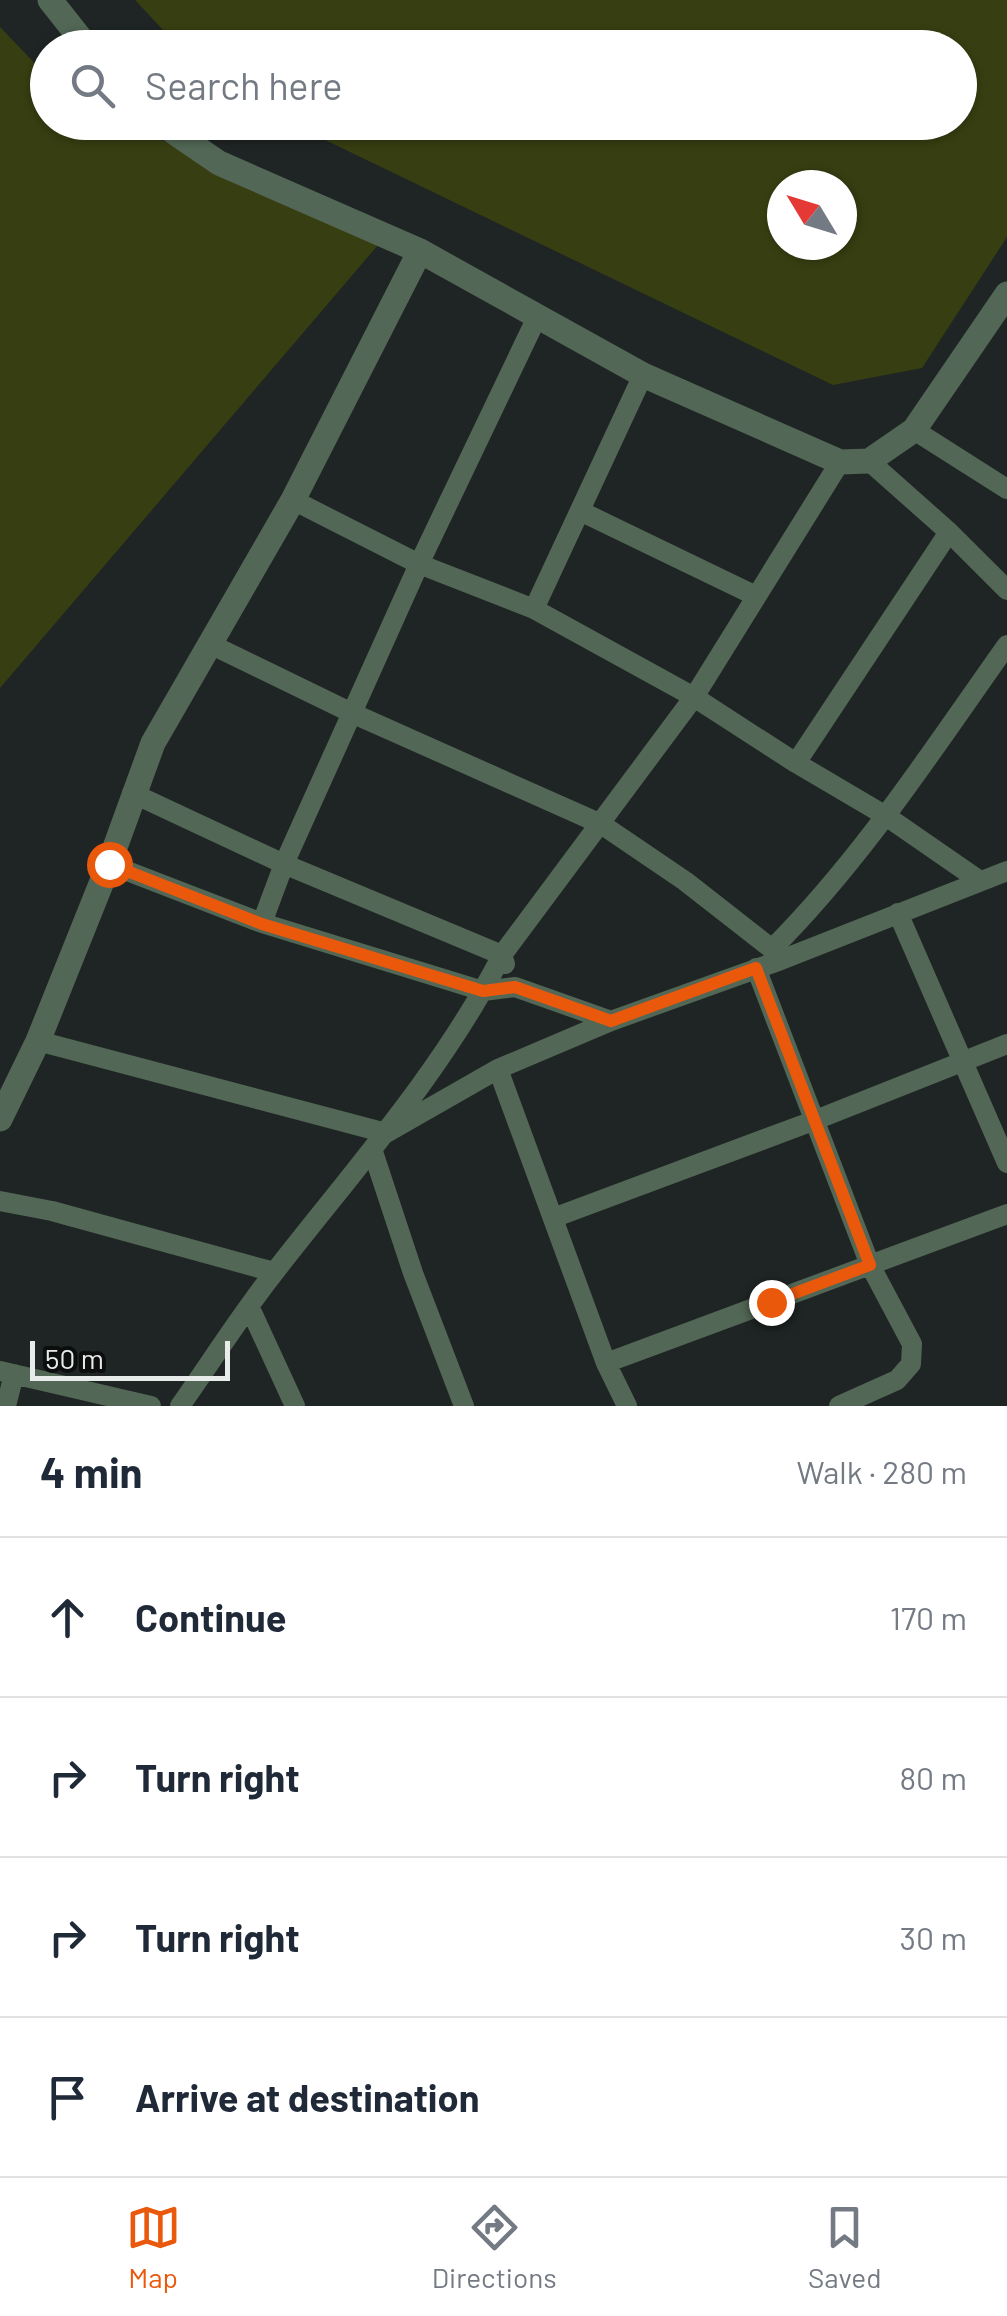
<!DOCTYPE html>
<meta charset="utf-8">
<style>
:root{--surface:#fff;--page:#f2f2f3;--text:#1f2937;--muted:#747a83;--line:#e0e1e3;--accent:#ea580c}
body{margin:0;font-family:Barlow,sans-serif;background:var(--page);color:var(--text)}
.compass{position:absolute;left:767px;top:170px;width:90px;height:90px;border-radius:50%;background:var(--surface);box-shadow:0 2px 8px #0004;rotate:308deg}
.scale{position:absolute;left:30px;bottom:25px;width:200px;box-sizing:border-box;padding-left:10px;border:5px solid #e7eceb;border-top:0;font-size:28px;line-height:35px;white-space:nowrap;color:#e7eceb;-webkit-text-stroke:8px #0b0e0d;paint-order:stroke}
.stop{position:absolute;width:30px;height:30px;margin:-22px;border:8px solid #ea580c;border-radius:50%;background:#fff}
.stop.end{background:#ea580c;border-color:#fff;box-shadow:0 2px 10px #0008}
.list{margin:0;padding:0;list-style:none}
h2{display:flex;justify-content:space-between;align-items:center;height:130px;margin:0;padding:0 40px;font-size:42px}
h2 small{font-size:32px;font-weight:400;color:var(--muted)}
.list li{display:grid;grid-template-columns:65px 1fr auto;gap:30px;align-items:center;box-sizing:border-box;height:160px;padding:0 40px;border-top:2px solid var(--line)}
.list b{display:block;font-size:38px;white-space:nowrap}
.list em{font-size:32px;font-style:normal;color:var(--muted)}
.icon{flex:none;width:55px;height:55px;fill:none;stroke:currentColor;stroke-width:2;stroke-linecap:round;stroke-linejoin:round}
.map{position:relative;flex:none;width:1007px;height:1406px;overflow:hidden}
.search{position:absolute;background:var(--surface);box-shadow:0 2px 8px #0004;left:30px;right:30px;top:30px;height:110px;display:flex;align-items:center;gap:25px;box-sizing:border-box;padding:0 35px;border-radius:55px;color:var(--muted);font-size:38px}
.sheet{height:770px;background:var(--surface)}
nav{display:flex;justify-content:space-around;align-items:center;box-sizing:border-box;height:140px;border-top:2px solid var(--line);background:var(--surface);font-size:28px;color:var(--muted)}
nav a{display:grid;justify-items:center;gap:5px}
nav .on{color:var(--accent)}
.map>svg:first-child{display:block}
</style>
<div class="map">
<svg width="1007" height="1406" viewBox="0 0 1007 1406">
<rect width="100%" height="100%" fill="#1f2524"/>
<path fill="#373e11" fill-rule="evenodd" d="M135,0H1007V237L922,368L833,385L290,123L960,122V48L179,47ZM782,185H842V245H782Z
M0,27L47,76L48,122L128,123L207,163L390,231L0,688Z"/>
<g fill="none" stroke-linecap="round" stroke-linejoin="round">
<path stroke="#526755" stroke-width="20" d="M914,430L1007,489
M869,461L949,532L1007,590
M293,500L419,564L534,609L694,697L796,763L886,816L980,881
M580,511L756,596
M534,609L643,375
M210,644L354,714L601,824L685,881L772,949L781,960
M796,763L949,532
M132,793L284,864L502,955L505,964
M109,864L262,923L483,991L515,987L611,1021
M898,913L1007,1163
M262,923L284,864L419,564L538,315
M772,949C863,858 933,749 1007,645
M756,968L870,1265L912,1344L911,1364L897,1380L839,1406
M38,1041L386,1133L498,1069L611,1021L781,960L1007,871
M498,1069L606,1363L627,1406
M373,1152L413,1273L464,1406
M0,1201L52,1211L274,1272
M553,1218L813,1121L1007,1044
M249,1306L295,1406
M606,1363L1007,1214
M0,1371L151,1406
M6,1406L14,1374
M180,1406C211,1362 240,1316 273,1274C353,1171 442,1072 502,955L694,697L840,462"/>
<path stroke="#526755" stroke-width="25" d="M50,0L88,48
M159,122L219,163L420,251L643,375L840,462L869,461L914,430L1007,294
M0,1119L38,1041L109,864L153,743L293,500L420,251"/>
</g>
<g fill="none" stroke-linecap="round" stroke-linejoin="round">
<path stroke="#ea580c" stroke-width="12" d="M109,864L262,924L483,991L515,987L611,1021L756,968L870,1265L771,1302"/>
</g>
</svg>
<svg class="compass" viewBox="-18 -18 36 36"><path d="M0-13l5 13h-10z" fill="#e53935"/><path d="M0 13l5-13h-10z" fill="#747a83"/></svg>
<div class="scale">50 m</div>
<div class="stop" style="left:109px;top:864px"></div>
<div class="stop end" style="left:771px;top:1302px"></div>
<div class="search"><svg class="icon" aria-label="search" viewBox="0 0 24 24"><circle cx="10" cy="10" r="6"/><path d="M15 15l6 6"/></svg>Search here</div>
</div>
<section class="sheet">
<h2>4 min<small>Walk · 280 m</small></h2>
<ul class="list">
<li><svg class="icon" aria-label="ahead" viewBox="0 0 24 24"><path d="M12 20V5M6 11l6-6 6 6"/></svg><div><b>Continue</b></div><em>170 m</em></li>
<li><svg class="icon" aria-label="right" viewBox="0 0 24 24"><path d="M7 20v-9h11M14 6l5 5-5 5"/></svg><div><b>Turn right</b></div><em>80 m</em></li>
<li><svg class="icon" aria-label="right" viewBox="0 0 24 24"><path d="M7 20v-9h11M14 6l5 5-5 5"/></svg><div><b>Turn right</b></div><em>30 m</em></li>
<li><svg class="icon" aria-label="arrive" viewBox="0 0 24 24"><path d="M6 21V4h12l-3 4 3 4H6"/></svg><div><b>Arrive at destination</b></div></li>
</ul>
</section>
<nav>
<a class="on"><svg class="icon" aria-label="map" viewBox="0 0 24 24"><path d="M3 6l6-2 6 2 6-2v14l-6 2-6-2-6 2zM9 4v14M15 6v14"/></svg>Map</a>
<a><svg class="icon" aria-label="directions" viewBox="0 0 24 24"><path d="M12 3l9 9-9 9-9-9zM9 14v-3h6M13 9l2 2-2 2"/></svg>Directions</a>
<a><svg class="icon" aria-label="saved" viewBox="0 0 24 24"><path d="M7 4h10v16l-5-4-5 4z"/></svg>Saved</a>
</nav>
